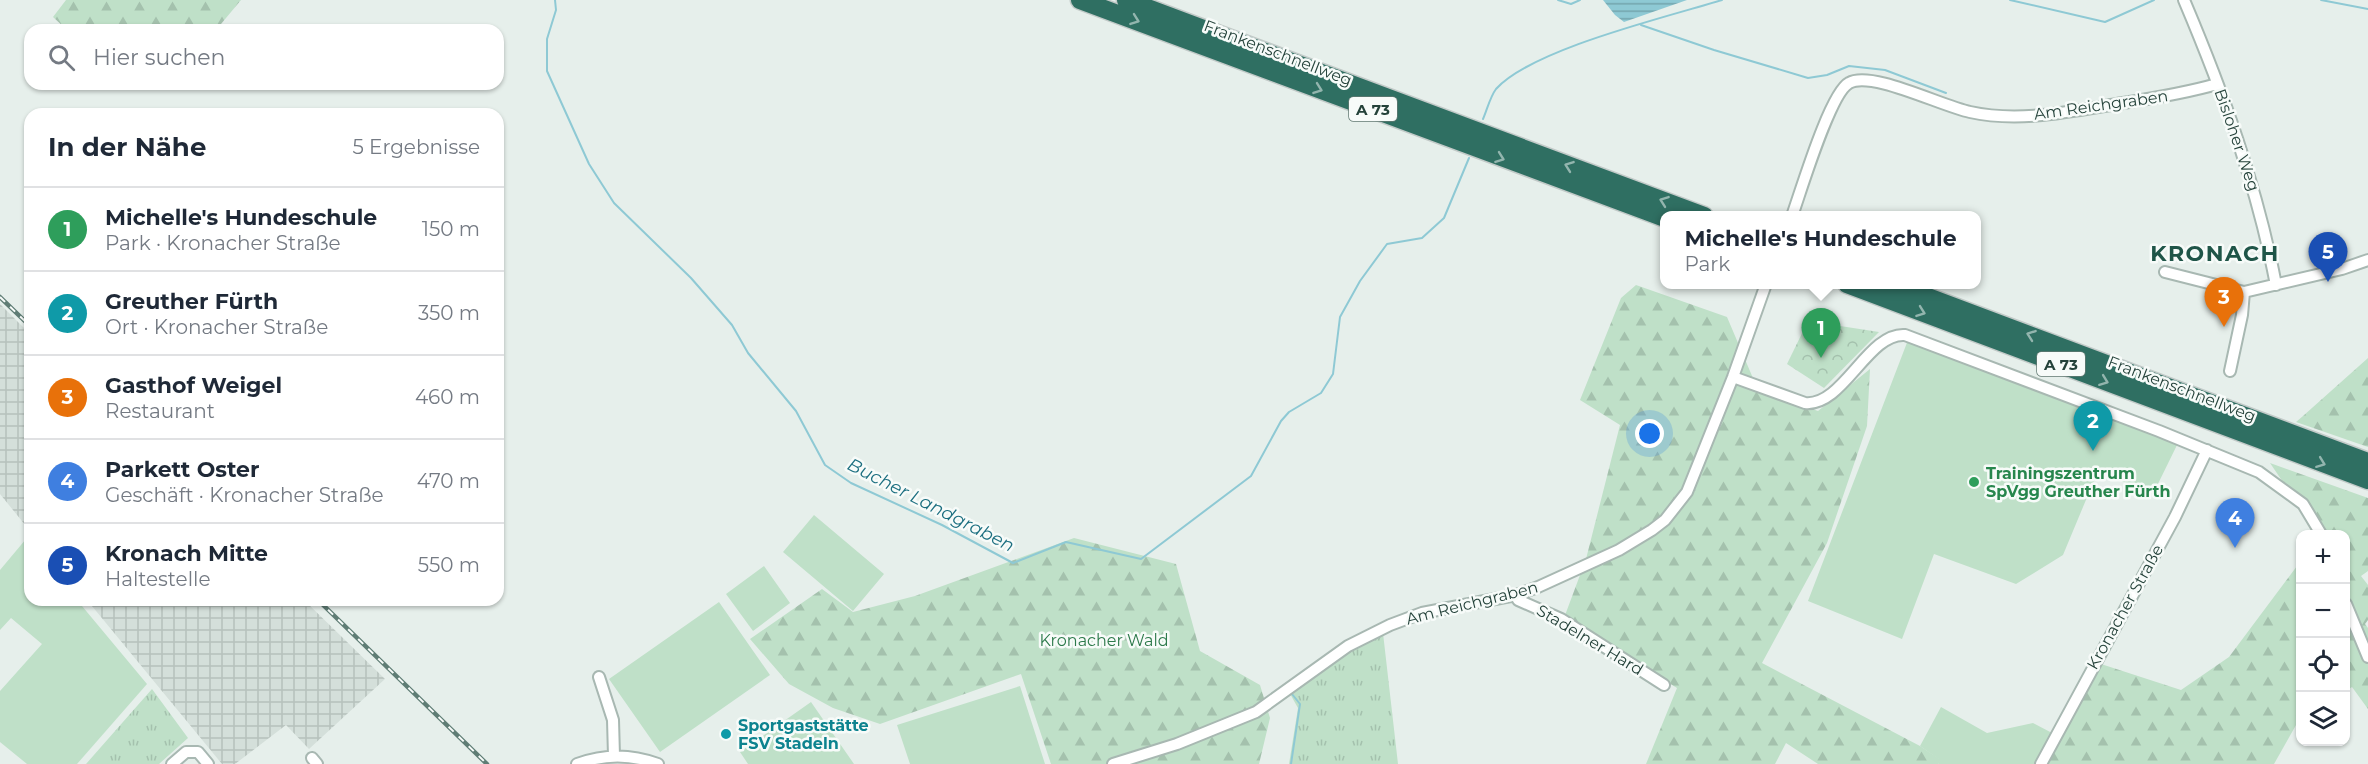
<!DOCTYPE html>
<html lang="de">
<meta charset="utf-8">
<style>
:root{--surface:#fff;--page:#f2f2f3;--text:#1f2937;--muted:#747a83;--line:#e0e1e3;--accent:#b45309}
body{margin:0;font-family:Montserrat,sans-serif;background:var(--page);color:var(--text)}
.controls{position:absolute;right:18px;bottom:18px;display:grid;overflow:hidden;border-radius:12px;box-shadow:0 2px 4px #0004}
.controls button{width:54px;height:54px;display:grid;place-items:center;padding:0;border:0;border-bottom:2px solid var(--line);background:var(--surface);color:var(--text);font:30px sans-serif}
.you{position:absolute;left:1650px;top:434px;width:21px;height:21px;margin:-15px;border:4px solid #fff;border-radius:50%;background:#1a73e8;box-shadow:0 0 0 9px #1a73e833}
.badge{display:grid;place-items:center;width:39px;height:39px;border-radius:50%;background:var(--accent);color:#fff;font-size:20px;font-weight:700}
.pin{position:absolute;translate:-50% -50px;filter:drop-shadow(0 2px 3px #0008)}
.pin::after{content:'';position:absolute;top:32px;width:21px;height:18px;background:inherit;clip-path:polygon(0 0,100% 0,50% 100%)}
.popup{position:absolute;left:1660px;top:211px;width:321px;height:78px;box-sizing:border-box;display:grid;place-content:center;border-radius:12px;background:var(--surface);filter:drop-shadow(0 2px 4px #0005);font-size:20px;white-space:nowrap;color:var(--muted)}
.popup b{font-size:22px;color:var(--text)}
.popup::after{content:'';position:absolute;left:50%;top:100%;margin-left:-12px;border:12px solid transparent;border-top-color:var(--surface)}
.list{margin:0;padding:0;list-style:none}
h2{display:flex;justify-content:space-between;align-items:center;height:78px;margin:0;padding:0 24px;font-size:26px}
h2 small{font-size:20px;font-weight:400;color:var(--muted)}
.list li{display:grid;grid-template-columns:39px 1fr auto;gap:18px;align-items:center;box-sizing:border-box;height:84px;padding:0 24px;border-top:2px solid var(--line)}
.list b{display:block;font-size:22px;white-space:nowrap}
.list p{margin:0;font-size:20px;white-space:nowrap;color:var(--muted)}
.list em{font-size:20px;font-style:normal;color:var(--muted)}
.icon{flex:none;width:33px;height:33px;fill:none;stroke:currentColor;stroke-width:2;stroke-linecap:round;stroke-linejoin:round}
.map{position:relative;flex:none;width:2368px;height:764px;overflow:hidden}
.search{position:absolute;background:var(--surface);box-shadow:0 2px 4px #0004;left:24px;top:24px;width:480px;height:66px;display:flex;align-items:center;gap:15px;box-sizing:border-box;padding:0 21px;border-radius:18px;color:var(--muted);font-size:22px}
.panel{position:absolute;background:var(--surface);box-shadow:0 2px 4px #0004;left:24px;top:108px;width:480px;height:498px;border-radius:18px}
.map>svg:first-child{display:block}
</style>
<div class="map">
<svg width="2368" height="764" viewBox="0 0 2368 764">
<defs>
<pattern id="industrial-grid" width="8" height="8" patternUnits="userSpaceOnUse" patternTransform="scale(1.5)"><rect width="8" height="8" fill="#d4dfda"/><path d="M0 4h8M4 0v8" fill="none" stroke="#b6c1bc"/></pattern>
<pattern id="grass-tufts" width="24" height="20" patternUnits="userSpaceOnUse" patternTransform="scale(1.5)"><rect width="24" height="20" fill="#bfe0c8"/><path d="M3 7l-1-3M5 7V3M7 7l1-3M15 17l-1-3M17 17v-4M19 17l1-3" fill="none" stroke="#a4c1ad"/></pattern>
<pattern id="forest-firs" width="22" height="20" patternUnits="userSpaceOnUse" patternTransform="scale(1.5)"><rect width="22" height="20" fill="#bfe0c8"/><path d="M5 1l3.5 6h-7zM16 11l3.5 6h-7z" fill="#a4c1ad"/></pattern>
<pattern id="park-crowns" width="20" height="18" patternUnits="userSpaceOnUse" patternTransform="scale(1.5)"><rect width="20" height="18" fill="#bfe0c8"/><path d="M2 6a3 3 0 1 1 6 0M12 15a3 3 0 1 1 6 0" fill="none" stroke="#a4c1ad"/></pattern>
<pattern id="water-rules" width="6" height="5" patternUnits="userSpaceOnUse" patternTransform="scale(1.5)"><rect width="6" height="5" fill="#8ec9d4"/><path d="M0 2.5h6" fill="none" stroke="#74a5ad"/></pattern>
</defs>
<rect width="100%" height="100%" fill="#e6efeb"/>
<path fill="url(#industrial-grid)" d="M0,304L30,334V531L0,494Z
M87,600H304L385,679L309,749L286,725L235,764H222Z"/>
<path fill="url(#grass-tufts)" d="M1383,633L1398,764H1289L1298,708L1289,692L1337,658Z
M152,689L188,738L159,764H86Z"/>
<path fill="url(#forest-firs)" d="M66,0H241L216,30H67L53,17Z
M1636,285L1727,317L1758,390L1818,411L1870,369L1867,426L1827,543L1762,663L1920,746L1941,760L1938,764H1818L1786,743L1775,764H1646L1677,688L1564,618L1586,559L1620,425L1580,400L1621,298Z
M2368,358V447L2296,422L2303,416Z
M2270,463L2368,498V571L2361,576L2368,585V620L2365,624L2368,628V709L2352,687L2346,691V534H2318Z
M1074,538L1176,564L1200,651L1260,685L1270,718L1259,764H1051L1021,674L880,724L833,708L789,684L750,639L822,589L853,612L915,596Z
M2300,562V718L2274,764H2046L2101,664L2181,690L2229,657Z"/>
<path fill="url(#park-crowns)" d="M1808,321L1879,332L1824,388L1787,364Z"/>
<path fill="#bfe0c8" d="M1908,340L2178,443L2153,494L2098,471L2063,555L2016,584L1934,554L1902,639L1808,601Z
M814,515L884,574L853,611L783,552Z
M26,539L30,543V600H77L147,684L77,764H27L0,742V691L42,644L11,618L0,630V570Z
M764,566L790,603L753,631L726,594Z
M719,602L770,675L660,752L609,679Z
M1020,686L1045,764H910L897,725Z
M811,702L854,764H748L740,752Z
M1941,707L1987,733L2033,723L2054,734L2037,764H1938L1940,760L1920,746Z"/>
<path fill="url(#water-rules)" d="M1603,0H1687L1624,22L1615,15Z"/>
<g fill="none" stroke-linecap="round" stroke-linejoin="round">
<path stroke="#8ec9d4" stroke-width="2" d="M555,0L556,10L547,39V71L589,164L614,203L691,278L732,325L748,353L796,411L825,465L851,483L942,525L1013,563L1066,542L1141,559L1251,476L1281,421L1289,412L1321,393L1333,374L1340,317L1360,281L1387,244L1422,238L1444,218L1469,158
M1558,0L1571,4L1580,0
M2010,0L2105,22L2154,0
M2321,0L2368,9
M1641,25L1714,50L1808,78L1827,75L1849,66L1885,70L1946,93
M1483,119C1487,110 1490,97 1496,89C1532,49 1667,17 1722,0
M1291,764L1300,704L1292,694"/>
<defs>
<path id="street" d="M2184,0C2223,92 2257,186 2276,285
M1792,216C1801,191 1830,93 1849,83C1871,70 1941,106 1970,112C2020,123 2073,111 2123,103C2155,98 2186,93 2217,84
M2165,272L2244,292L2342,269L2368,260
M2230,371L2242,315L2244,292
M1733,377L1805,403C1843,407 1868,332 1905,335L2159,431L2259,472L2303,504L2321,534
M1516,595L1518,600L1561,619L1664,685
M2346,604L2368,657
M599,677L613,720L614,756
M312,758L317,764
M172,764L186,752H198L208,764
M577,764C605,754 630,754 658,764
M1113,764L1177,744L1256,712L1348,646L1390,625L1422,613L1516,595L1538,587L1619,550L1652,530L1665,520L1687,492L1733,377L1766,284
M2041,764L2175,517L2207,450"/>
<path id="highway" d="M1080,0L1665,218
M1126,0L1704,216
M1847,284L2368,480
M1893,284L2368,462"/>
</defs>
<use href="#street" stroke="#a8b8b2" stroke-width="14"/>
<use href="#highway" stroke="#c2cac8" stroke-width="21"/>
<use href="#street" stroke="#fff" stroke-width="10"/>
<use href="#highway" stroke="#2f6f62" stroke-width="18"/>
<defs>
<path id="rail" d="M0,297L30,326
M318,600L487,764"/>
</defs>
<use href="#rail" stroke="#5f7d75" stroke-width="4.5"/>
<use href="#rail" stroke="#f7fbf9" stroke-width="2" stroke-dasharray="7" stroke-linecap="butt"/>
</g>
<defs><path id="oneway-chevron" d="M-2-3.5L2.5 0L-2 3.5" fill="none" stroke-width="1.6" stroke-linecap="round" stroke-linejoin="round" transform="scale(1.5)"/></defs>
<g stroke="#93b5ae">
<use href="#oneway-chevron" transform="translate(1135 20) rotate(20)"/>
<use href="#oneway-chevron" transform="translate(1318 89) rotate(20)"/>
<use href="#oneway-chevron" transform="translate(1500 158) rotate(20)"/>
<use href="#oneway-chevron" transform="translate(1569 166) rotate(-160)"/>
<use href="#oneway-chevron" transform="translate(1664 201) rotate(-160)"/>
<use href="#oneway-chevron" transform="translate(1921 312) rotate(20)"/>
<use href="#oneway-chevron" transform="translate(2031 335) rotate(-160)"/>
<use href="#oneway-chevron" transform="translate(2104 381) rotate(21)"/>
<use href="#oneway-chevron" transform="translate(2321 463) rotate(21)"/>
</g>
<circle fill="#2e9e5b" stroke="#f7fbf9" stroke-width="2" cx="1974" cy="482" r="6"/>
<circle fill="#0f9aa8" stroke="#f7fbf9" stroke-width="2" cx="726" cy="734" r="6"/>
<g text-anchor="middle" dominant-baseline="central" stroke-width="5" stroke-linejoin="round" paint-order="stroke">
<g fill="#f7fbf9" stroke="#637a73" stroke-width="1.5">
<rect x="1349" y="97" width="48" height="24" rx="4.5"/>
<rect x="2037" y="352" width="48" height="24" rx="4.5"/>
</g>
<g font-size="15" font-weight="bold" fill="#24423a">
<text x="1373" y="109">A 73</text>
<text x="2061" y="364">A 73</text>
</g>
<g font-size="16" fill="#24423a" stroke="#f7fbf9">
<text transform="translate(1278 53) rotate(21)">Frankenschnellweg</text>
<text transform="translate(2101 105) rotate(-8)">Am Reichgraben</text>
<text transform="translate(2237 140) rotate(71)">Bisloher Weg</text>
<text transform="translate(2182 389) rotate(21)">Frankenschnellweg</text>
<text transform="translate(1472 603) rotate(-14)">Am Reichgraben</text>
<text transform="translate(2125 607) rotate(-61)">Kronacher Straße</text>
<text transform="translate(1590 640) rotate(31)">Stadelner Hard</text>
</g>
<g font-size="16" font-weight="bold" fill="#27864d" stroke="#f7fbf9" text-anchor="start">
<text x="1986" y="473">Trainingszentrum<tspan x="1986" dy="18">SpVgg Greuther Fürth</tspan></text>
</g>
<g font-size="16" fill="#2d7a4b" stroke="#f7fbf9">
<text x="1104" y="640">Kronacher Wald</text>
</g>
<g font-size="16" font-weight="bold" fill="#0d838f" stroke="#f7fbf9" text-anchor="start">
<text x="738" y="725">Sportgaststätte<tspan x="738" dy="18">FSV Stadeln</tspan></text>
</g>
<g font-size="18" font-style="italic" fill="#1c6f80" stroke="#f7fbf9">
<text transform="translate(931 505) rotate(27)">Bucher Landgraben</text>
</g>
<g font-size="22" font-weight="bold" letter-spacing="1.5" fill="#1f5548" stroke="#f7fbf9">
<text x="2215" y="253">KRONACH</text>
</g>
</g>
</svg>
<div class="controls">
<button>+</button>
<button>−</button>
<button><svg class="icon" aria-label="locate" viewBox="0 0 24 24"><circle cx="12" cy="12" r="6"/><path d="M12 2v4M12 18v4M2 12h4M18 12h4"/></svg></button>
<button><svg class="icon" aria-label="layers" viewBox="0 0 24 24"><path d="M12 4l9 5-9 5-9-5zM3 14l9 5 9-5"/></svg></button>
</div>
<div class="you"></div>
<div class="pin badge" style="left:1821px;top:358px;background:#2e9e5b">1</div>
<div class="popup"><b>Michelle's Hundeschule</b>Park</div>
<div class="pin badge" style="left:2093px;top:451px;background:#0f9aa8">2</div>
<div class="pin badge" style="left:2224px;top:327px;background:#e8710a">3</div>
<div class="pin badge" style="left:2235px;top:548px;background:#3f7fe0">4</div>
<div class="pin badge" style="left:2328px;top:282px;background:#1a4fb4">5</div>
<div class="search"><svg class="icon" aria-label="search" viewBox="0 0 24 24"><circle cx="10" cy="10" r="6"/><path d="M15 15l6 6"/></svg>Hier suchen</div>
<section class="panel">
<h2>In der Nähe<small>5 Ergebnisse</small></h2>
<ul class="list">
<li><span class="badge" style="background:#2e9e5b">1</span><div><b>Michelle's Hundeschule</b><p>Park · Kronacher Straße</p></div><em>150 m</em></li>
<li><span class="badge" style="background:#0f9aa8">2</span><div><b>Greuther Fürth</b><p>Ort · Kronacher Straße</p></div><em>350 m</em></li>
<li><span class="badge" style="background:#e8710a">3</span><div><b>Gasthof Weigel</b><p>Restaurant</p></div><em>460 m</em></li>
<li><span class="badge" style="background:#3f7fe0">4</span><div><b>Parkett Oster</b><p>Geschäft · Kronacher Straße</p></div><em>470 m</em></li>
<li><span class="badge" style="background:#1a4fb4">5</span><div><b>Kronach Mitte</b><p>Haltestelle</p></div><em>550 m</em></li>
</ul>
</section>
</div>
